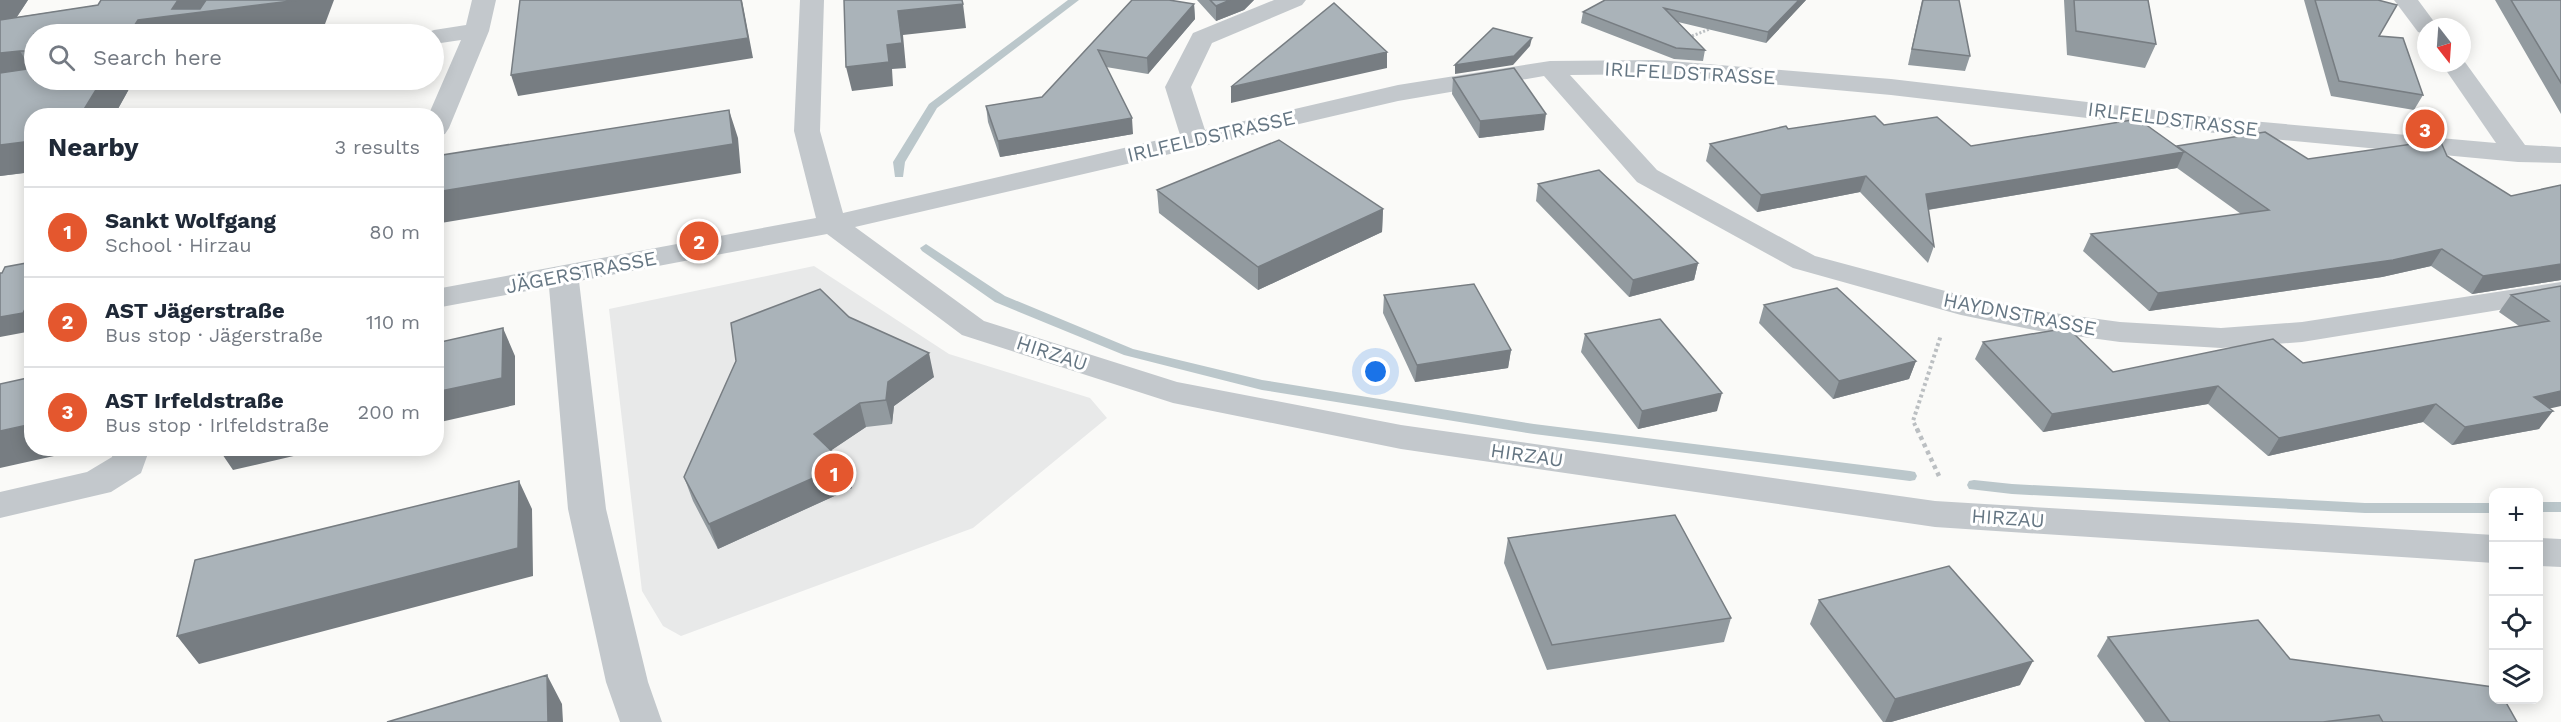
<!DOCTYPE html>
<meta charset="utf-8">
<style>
:root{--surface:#fff;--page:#f2f2f3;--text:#1f2937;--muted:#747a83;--line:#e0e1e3;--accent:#e4572e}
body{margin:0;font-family:"Work Sans",sans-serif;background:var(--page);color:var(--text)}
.controls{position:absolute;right:18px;bottom:18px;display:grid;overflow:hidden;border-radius:12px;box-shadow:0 3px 15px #0003}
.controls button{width:54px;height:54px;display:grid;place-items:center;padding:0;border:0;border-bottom:2px solid var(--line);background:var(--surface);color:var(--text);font:30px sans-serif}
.compass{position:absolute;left:2417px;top:18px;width:54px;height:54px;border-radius:50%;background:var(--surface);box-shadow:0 3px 15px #0003;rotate:163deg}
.you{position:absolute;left:1376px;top:372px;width:21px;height:21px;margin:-15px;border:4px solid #fff;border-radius:50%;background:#1a73e8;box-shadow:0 0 0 9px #1a73e833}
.badge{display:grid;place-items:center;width:39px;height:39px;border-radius:50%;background:var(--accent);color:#fff;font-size:20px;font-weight:700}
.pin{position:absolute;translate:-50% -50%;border:3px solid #fff;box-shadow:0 2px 6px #0006}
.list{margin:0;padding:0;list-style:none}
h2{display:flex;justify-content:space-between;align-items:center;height:78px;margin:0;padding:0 24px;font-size:26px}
h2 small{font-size:20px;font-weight:400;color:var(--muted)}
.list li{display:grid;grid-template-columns:39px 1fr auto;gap:18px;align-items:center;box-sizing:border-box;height:90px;padding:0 24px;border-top:2px solid var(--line)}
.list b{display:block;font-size:22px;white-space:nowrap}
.list p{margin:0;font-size:20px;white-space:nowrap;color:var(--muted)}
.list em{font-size:20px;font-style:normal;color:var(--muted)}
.icon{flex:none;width:33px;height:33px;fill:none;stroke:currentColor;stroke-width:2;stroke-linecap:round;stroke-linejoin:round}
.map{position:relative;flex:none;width:2561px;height:722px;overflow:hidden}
.search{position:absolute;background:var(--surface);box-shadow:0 3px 15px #0003;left:24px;top:24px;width:420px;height:66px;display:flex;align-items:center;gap:15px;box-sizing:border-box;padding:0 21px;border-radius:33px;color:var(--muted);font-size:22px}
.panel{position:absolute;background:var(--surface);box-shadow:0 3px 15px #0003;left:24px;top:108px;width:420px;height:348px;border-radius:24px}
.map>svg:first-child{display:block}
</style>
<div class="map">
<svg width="2561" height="722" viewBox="0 0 2561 722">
<rect width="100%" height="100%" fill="#fafaf8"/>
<path fill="#e8e9e9" d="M814,266L949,354L1090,398L1107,418L973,528L681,636L663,626L642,591L609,309Z"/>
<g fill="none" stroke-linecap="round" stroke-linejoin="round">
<path fill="#bbc7cb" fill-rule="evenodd" d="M1068,0H1079L937,108L905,162L903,177H895L893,162L929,104Z
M926,244L1005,296L1133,349L1262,380L1534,424L1910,471L1915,472L1917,476L1915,480L1910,481L1534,434L1262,390L1124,355L995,302L922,251L920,248Z
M1974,480L2012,484L2365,503H2494V513H2365L2012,494L1969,489L1967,485L1969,481Z
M2538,502H2561V512H2538Z"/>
<path stroke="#bbbfc2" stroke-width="3" stroke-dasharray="2 2" stroke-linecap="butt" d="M1692,36L1712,28"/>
<path stroke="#bbbfc2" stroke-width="4" stroke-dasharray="3 3" stroke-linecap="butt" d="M1918,431L1913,421L1941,335"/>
<path stroke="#bbbfc2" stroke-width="4.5" stroke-dasharray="4 4" stroke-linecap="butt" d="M1917,429L1939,476"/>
<path fill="#c3c8cc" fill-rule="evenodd" d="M472,0H496L489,31L449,128L445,134L436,136V116H428L461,40L434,44V34H424L434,30L466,25Z
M800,0H824L820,131L843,213L1180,135L1165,87L1193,33L1274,0H1306L1302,5L1212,43L1191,87L1205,130L1398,85L1550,61L1658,60L1891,79L2240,120L2496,143L2441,63H2462V58L2525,145L2561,147V163L2518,162L2240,136L1891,95L1658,74L1570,75L1657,170L1815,256L1964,296L2039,311L2120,322L2221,328L2302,322L2561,282V300L2302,342L2221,348L2120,342L2039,331L1961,315L1793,268L1637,182L1544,76L1398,101L855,227L984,321L1177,382L1401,425L1935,501L2494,535V563L1935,527L1401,449L1173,403L962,335L827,234L579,281L606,509L648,682L662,722H620L606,682L568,509L549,287L436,308V289L816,218L794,131Z
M2394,0H2418L2438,27H2426V34L2418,32Z
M114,448H150L141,473L111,492L0,518V492L87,472L112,457Z
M2538,538L2561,539V567L2538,566Z"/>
</g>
<path fill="#929a9f" d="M0,0H28L17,17L98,5L325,24L248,34H34V80H134L114,116H32V172L0,176Z
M1132,0L1194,4L1195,19L1148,74L1106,67L1133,134L1000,157L988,122L986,106L1042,97Z
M1197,0H1254L1244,10L1216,21Z
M1605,0H1806L1766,43L1678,22L1705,50L1703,61L1674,59L1581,23L1583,12Z
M1922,0H1959L1970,56L1965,71L1908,65Z
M2064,0H2148L2156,44L2145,68L2067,55Z
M2304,0H2378L2380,36L2423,95L2414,110L2331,96Z
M2495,0H2561V114Z
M1453,78L1544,130L1479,138L1452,94Z
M1884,125L1971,146H2177L2308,159L2447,156L2511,196L2561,185V280L2472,294L2431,266L2382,277L2149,311L2083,251L2091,234L2241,214L2177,168L1928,210L1934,246L1928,263L1860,192L1757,212L1706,161L1710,144L1788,129Z
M1538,184L1698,263L1694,280L1629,297L1536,201Z
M1157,190L1383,209L1382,232L1258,290L1159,213Z
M2561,286L2550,408L2539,429L2452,445L2423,422L2268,456L2208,404L2043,432L1975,359L1983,342L2113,372L2303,363L2519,326L2499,312L2511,295Z
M1384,295L1511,350L1508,368L1415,382L1383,313Z
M1764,305L1916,361L1909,379L1833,399L1759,323Z
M849,317L934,377L894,406L892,424L866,427L831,450L852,488L718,549L693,501L684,477Z
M1585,334L1717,411L1638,429L1581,352Z
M1508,538L1731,618L1724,642L1547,670L1504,563Z
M1819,600L2020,685L1891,722H1883L1810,624Z
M2108,637L2290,659L2517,722H2145L2097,656Z"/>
<path fill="#777d82" d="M0,0H28L0,42Z
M178,0H334L325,24L248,34H129L138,20L172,9Z
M741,0H742L753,58L518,96L511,75Z
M1230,0H1254L1244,10L1216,21V6Z
M1799,0H1806L1766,43L1768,32Z
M963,4L966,28L903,35L906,68L892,69L893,86L852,91L846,67L898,11Z
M1194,4L1195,19L1148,74L1147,58Z
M1532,38L1530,46L1513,65L1455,74V65Z
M20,51L34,74L0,82V53Z
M1387,52V68L1231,103V87Z
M102,80H134L114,116H80Z
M729,110L738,138L741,173L441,223L436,213V192Z
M1546,114L1544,130L1479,138L1480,121Z
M1132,118L1133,134L1000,157L998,141Z
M32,141V172L0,176V145Z
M2184,152L2177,168L1920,211L1926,194Z
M1866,176L1860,192L1757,212L1761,195Z
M1383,209L1382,232L1258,290V267Z
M2442,249L2431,266L2382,277L2149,311L2158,293Z
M1698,263L1694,280L1629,297L1633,280Z
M2561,264V280L2472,294L2483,276Z
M32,295V331L0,337V317Z
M503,328L515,356V405L436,423V392Z
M1511,350L1508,368L1415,382L1417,365Z
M929,353L934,377L894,406L892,424L886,400L888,382Z
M1916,361L1909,379L1833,399L1839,381Z
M2218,386L2208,404L2043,432L2052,414Z
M2561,391V406L2521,415L2534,397Z
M1722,393L1717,411L1638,429L1642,411Z
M860,403L866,427L820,458L814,434Z
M2436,404L2423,422L2268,456L2279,438Z
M2553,411L2539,429L2452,445L2465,427Z
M32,424V448H90L0,468V431Z
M218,448H328L233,470Z
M845,464L852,488L718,549L709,524Z
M519,481L532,509L533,576L199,664L177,636Z
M2033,661L2020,685L1891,722H1885L1895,699Z
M547,675L562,704L563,722H548Z"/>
<path fill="#aab3b9" stroke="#777d82" stroke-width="1.5" d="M101,0H178L172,9H200L206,0H299L138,20L129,34H34V51H20L0,53V20L98,5Z
M520,0H741L748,38L511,75Z
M844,0H962L963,4L898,11L902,43L887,45L889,62L846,67Z
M1132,0H1169L1194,4L1147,58L1098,50L1132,118L998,141L986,106L1042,97Z
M1210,0H1230L1216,6Z
M1605,0H1799L1768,32L1664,8L1705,50L1676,48L1583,12Z
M1923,0H1959L1970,56L1912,49Z
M2074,0H2148L2156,44L2076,31Z
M2315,0H2378L2397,5L2379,36L2403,38L2423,95L2339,81Z
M2511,0H2561V83Z
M1334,3L1387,52L1231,87Z
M1493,28L1532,38L1514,56L1455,65Z
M34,68V80H102L80,116H32V141L0,145V73Z
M1514,68L1546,114L1480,121L1453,78Z
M729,110L733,144L436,192V156Z
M1875,116L1884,125L1937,117L1971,146L2138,119L2184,152L1926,194L1934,246L1866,176L1761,195L1710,144L1786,126L1788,129Z
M2265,132L2308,159L2440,140L2447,156L2511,196L2561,185V264L2483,276L2442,249L2393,260L2158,293L2091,234L2269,210L2177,146Z
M1279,140L1383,209L1258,267L1157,190Z
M1599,170L1698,263L1633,280L1538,184Z
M32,262V295L23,313L0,317V273H2L5,267Z
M1474,284L1511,350L1417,365L1384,295Z
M2561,286V391L2534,397L2553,411L2465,427L2436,404L2279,438L2218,386L2052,414L1983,342L2068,328L2113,372L2273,339L2303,363L2549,321L2511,295Z
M1837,288L1916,361L1839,381L1764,305Z
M820,289L849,317L929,353L888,382L886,400L860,403L814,434L845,464L709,524L684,477L736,361L731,323Z
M1660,319L1722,393L1642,411L1585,334Z
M503,328L502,378L436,392V343Z
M32,377V424L0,431V384Z
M519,481L518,548L177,636L195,560Z
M1675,515L1731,618L1552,645L1508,538Z
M1949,566L2033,661L1895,699L1819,600Z
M2258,620L2290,659L2493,687V699H2504L2517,722H2383L2379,715L2323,722H2170L2108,637Z
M547,675L548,722H387Z"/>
<g text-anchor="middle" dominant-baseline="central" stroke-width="6" stroke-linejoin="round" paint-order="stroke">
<g font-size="20" fill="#657683" stroke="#fff">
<text transform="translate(1690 73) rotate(3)">IRLFELDSTRASSE</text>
<text transform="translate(2173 119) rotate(7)">IRLFELDSTRASSE</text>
<text transform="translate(1211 136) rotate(-13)">IRLFELDSTRASSE</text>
<text transform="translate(581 272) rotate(-11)">JÄGERSTRASSE</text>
<text transform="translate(2020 314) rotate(11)">HAYDNSTRASSE</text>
<text transform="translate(1052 353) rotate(18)">HIRZAU</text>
<text transform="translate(1527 455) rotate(8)">HIRZAU</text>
<text transform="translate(2008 518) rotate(4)">HIRZAU</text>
</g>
</g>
</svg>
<div class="controls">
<button>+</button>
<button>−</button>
<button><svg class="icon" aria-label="locate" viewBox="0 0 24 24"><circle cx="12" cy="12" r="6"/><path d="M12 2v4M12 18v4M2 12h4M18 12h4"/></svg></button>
<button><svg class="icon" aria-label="layers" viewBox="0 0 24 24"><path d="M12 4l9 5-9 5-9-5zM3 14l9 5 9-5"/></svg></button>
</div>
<svg class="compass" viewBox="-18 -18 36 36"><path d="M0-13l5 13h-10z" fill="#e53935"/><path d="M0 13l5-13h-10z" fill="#747a83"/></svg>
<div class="you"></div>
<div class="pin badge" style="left:834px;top:473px">1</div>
<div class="pin badge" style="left:699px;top:241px">2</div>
<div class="pin badge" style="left:2425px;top:129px">3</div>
<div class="search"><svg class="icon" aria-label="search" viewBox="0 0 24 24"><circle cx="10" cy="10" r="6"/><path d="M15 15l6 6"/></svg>Search here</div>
<section class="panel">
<h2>Nearby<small>3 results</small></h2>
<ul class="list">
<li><span class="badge">1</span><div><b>Sankt Wolfgang</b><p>School · Hirzau</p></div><em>80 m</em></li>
<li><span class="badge">2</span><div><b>AST Jägerstraße</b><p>Bus stop · Jägerstraße</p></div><em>110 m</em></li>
<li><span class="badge">3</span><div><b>AST Irfeldstraße</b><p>Bus stop · Irlfeldstraße</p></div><em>200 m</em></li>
</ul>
</section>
</div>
